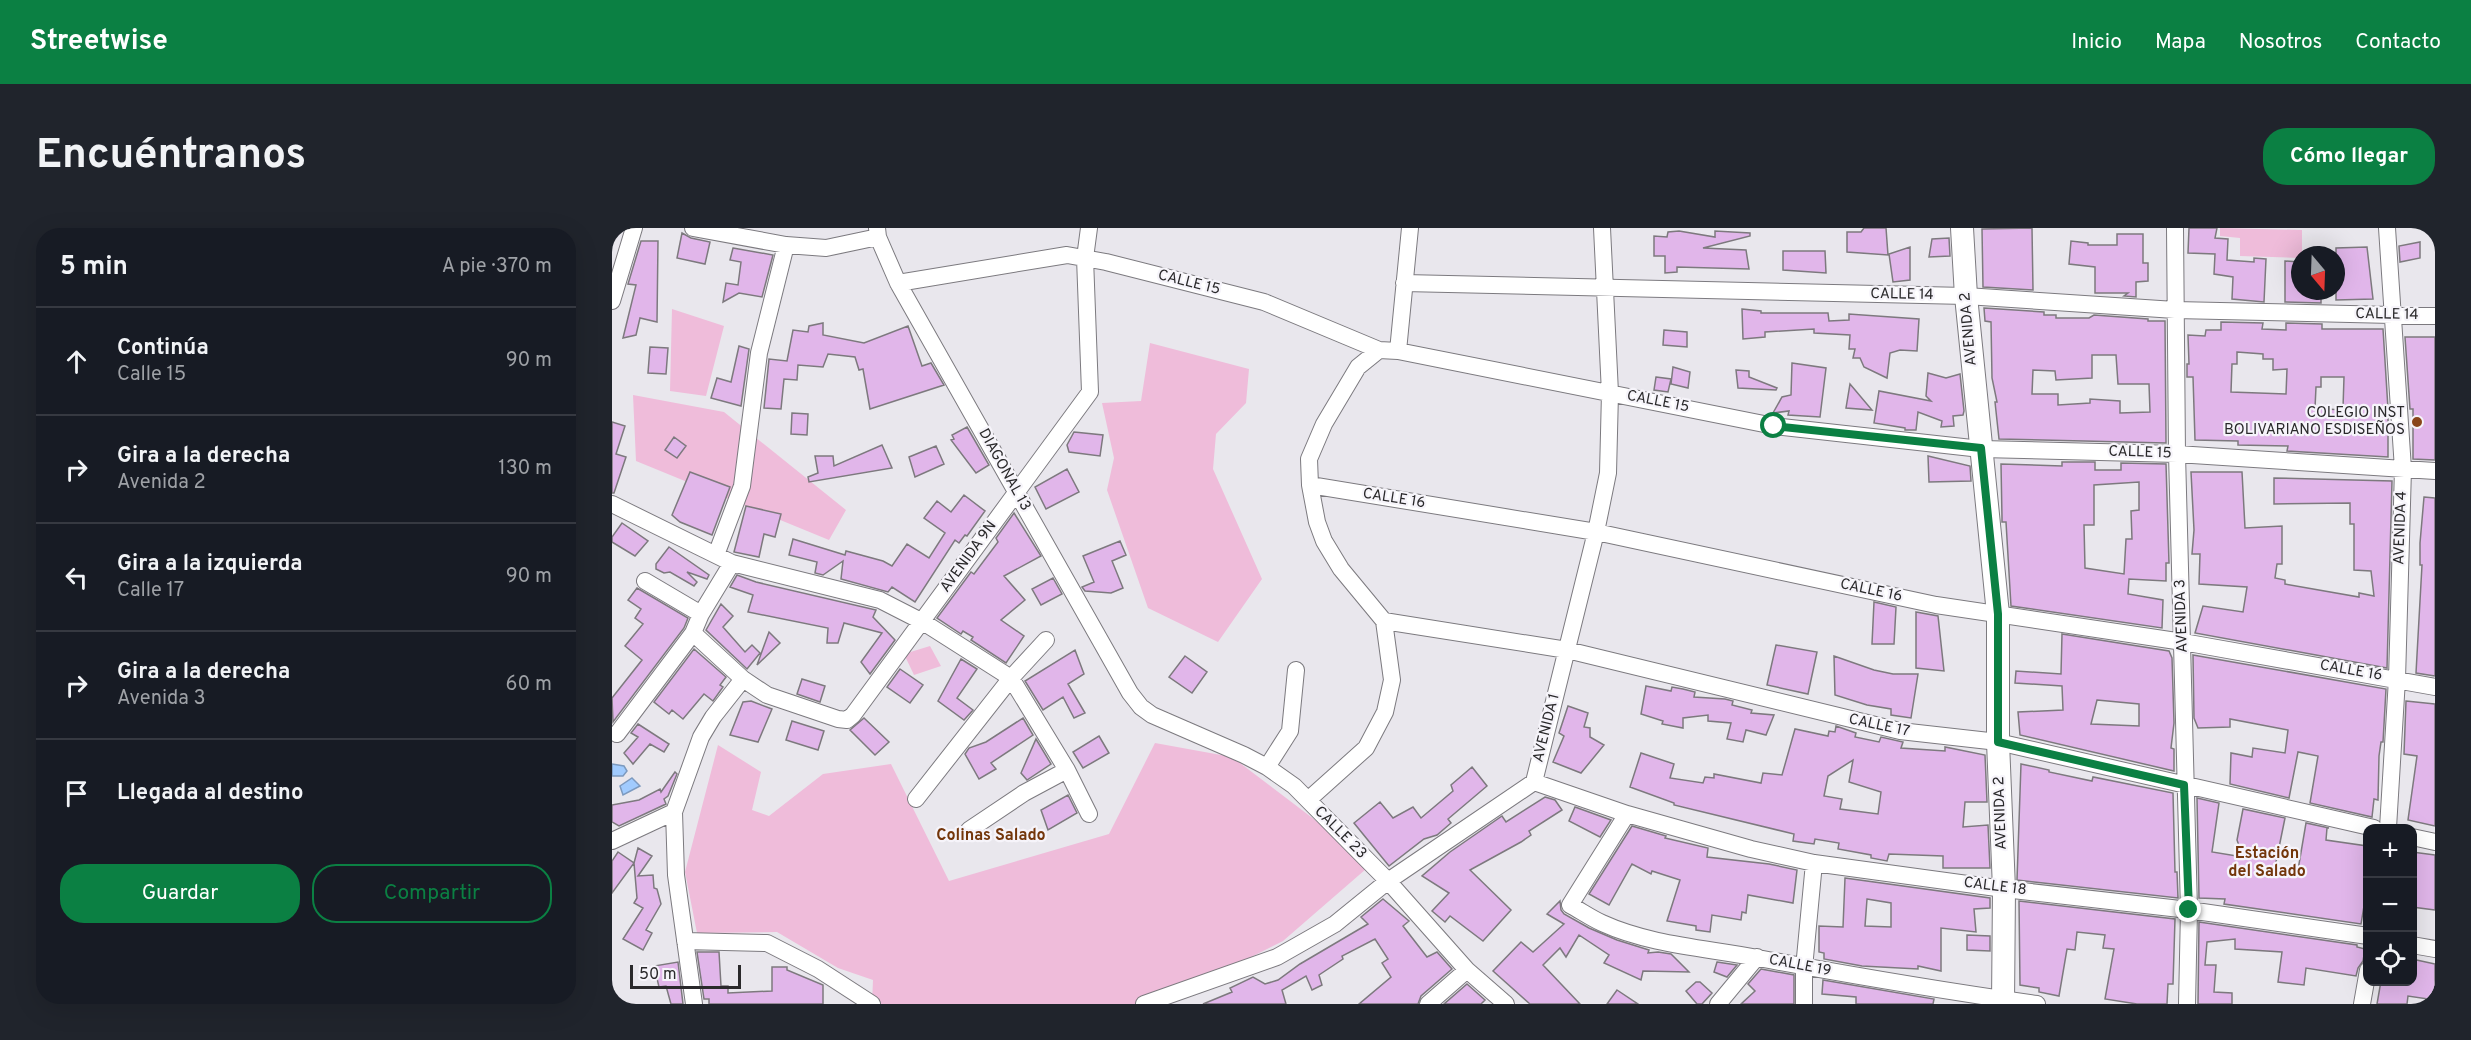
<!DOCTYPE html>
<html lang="es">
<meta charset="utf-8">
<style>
:root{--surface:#171b24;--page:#20242c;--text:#f1f3f6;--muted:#9ea1a6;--line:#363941;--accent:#0b8043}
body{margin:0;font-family:Overpass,sans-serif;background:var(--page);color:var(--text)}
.controls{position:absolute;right:18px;bottom:18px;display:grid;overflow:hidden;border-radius:12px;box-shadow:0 6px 24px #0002}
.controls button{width:54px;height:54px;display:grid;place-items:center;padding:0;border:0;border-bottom:2px solid var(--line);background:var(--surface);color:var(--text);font:30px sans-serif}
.compass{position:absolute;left:1679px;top:18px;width:54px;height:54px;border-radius:50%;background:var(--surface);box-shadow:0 6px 24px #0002;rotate:161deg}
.scale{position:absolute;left:18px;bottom:15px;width:111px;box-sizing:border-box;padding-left:6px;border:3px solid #2a292b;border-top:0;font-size:16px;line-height:21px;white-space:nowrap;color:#2a292b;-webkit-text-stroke:4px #f6f4fa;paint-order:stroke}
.stop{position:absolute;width:18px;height:18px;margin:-14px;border:4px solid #0b8043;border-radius:50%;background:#fff}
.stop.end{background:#0b8043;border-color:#fff;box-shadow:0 2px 6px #0008}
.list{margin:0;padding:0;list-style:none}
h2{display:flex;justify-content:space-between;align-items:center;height:78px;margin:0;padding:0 24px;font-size:26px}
h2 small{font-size:20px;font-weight:400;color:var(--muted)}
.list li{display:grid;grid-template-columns:39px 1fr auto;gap:18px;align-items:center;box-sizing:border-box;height:108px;padding:0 24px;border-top:2px solid var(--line)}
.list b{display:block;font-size:22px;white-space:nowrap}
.list p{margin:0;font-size:20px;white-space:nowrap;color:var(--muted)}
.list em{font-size:20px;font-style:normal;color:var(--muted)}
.actions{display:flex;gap:12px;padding:18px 24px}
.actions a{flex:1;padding:14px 0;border:2px solid var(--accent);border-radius:24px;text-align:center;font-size:21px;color:var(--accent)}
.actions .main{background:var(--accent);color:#fff}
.icon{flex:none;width:33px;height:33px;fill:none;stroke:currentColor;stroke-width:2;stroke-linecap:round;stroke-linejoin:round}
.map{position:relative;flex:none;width:1823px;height:776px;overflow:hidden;border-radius:24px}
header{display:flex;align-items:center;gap:36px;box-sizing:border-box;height:84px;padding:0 30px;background:var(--accent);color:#fff}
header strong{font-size:28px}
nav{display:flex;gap:33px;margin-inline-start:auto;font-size:21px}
.intro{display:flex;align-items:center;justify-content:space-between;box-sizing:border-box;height:144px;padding:0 36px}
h1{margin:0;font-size:42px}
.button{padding:15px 27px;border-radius:24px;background:var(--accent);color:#fff;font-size:21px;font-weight:700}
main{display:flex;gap:36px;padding:0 36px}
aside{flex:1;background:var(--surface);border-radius:24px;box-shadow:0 6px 24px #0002}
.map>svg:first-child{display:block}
</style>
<header>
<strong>Streetwise</strong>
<nav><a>Inicio</a><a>Mapa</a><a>Nosotros</a><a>Contacto</a></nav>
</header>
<div class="intro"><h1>Encuéntranos</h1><a class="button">Cómo llegar</a></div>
<main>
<aside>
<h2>5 min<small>A pie · 370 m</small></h2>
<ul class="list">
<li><svg class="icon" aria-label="ahead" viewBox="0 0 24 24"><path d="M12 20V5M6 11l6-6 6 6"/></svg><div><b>Continúa</b><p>Calle 15</p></div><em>90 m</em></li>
<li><svg class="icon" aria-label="right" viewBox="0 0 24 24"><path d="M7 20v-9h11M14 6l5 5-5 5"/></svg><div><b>Gira a la derecha</b><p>Avenida 2</p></div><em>130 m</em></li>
<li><svg class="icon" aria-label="left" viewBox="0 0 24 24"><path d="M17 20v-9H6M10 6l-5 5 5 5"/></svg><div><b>Gira a la izquierda</b><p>Calle 17</p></div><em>90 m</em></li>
<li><svg class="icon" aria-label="right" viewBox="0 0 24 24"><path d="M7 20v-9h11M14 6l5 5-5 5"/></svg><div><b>Gira a la derecha</b><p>Avenida 3</p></div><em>60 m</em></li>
<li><svg class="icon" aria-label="arrive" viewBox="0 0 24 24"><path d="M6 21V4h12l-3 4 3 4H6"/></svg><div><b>Llegada al destino</b></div></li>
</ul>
<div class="actions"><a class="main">Guardar</a><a>Compartir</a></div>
</aside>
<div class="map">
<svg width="1823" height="776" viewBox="0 0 1823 776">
<rect width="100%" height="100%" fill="#e9e7ed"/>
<path fill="#efbcda" d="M1608,0L1690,2V27H1688V30L1628,28V10L1608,8Z
M60,81L112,98L94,168L58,163Z
M538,115L637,141L634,175L604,206L601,241L650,351L606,414L536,380L495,262L502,230L490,175L529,173Z
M21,167L112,184L234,282L217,312L24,233Z
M318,418L329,438L302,447L292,426Z
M543,515L620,529L707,595L754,641L671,713L588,755L529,776H260L261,752L226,740L165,704L85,705L73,644L106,517L149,544L140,582L157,588L211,546L279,536L337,653L497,606Z"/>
<path fill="#a1cbfe" stroke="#7d9abf" stroke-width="1.5" d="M0,536L12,538L15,543L11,548H0Z
M20,550L28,558L11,567L8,558Z"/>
<path fill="#e1b6ea" stroke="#7d797e" stroke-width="1.5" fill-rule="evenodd" d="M1252,0H1274L1276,27L1235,24V4H1249Z
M1420,0L1421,62L1371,59L1370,1Z
M1577,0H1605L1603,10L1616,11L1615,32L1642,34V30L1654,31L1652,74L1620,71L1621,49L1602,46L1603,26L1576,25Z
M1067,3L1103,9V3L1138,5V8L1091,20L1134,22L1137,41L1065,39V44L1053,45V28H1042V8L1055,9L1056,4Z
M70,5L79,10L98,14L93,36L65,30Z
M1505,6H1531V35H1536V53L1524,54V69L1512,68L1516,65H1483V39L1457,36L1459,13L1476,15V17H1505Z
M1337,10L1338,28L1317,29L1320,11Z
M29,13H46L45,94L28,90L24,107L11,110L24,57L16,56Z
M1808,14V30L1788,34L1787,18Z
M1298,19V52L1281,54L1277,26Z
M1755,19L1761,71L1724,72V20Z
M121,20L161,27L150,69L127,65L111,74L114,55L126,57L129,34L118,32Z
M1171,23H1213L1214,45L1171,42Z
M1673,33L1688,34V63H1709V75L1673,74Z
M1372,80L1432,84V87H1444V90H1477L1482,87L1536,91V93H1553L1554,215L1387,211L1383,174H1385L1380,150L1379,94L1373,93ZM1480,127H1504L1506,156H1537L1538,184L1508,185V173L1478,171V175L1446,177V166H1420L1421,142L1443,143L1444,152L1480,150Z
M1130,81L1149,83V85H1216L1217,93L1237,92V86L1307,91L1305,123L1288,122L1278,125L1275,150L1252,139L1248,130H1241L1243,121H1237L1238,107L1202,105V101L1153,104V109L1131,111Z
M1609,94L1651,95L1650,101L1674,102V95L1710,96V101H1771L1776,181V229L1675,223L1676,218L1626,217V213L1583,212L1581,149H1575V136H1577L1576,107L1593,108L1594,102H1609ZM1625,124L1651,126V131H1661V142L1675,141L1674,166L1619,164L1620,136H1625ZM1709,149H1732L1731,180L1729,182L1703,180L1704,159H1709Z
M211,95V107L252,115L296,98L310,138L319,135L332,157L258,181L251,141L247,142L243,129L216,126L211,139L186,137L185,152L172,151L169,181L152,180L157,131L175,133L181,102L196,104L197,98Z
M1052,102L1075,104V119L1051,117Z
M1793,109H1823V232L1801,231V181H1798Z
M127,118L137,121L129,178L99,170L105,150L119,154Z
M38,119L56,120L54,146L36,145Z
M1180,135L1214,140L1208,189L1176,187L1177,183L1161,185L1170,169L1179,167Z
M1061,139L1078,144L1076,160L1059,156Z
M1124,142L1137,143V149L1165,160L1164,162L1126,160Z
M1316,145L1334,150L1348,146L1352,183L1351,187L1341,188L1342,198L1329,199L1330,193L1306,184L1304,202H1293V200L1262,195L1267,163L1319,173L1314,168Z
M1044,149L1059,151L1056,164L1042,162Z
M1238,156L1260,182L1234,180Z
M180,185L196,186L195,207L179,206Z
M0,194L13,198L4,226L14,229L2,265H0Z
M355,199L377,237L364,245L339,212L342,211L340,207Z
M462,204L491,207L488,228L457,224L455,217Z
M62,209L74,218L65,230L53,222Z
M270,217L280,240L197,254L196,249L206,245L203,228H221L222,238Z
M324,218L332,236L303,249L297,229Z
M1316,228L1358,238L1359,253L1317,254Z
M1450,234H1483V242H1509V235L1554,236L1557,335H1554V353L1517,351L1516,366L1551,372L1550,400L1399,378L1394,294H1390V290L1389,236L1450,238ZM1527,254V282L1519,283L1520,311H1514L1512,346L1473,340L1472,297H1482V257Z
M455,241L467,264L434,281L423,259Z
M78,244L118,259L100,307L68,294L60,287Z
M1579,244H1630L1633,300L1670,298V336H1665L1663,350L1673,352V356L1747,369V365L1762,368L1759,343L1742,342V296H1738V275L1662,276V250L1780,253L1775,440L1583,405L1591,378L1631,384L1635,359L1587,356L1588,326H1580L1582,302Z
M352,267L373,283L355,308L353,307L347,315L343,312L303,374L280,359L276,364L229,351L231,333L211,347L203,345L205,334L177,327L181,311L233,327L234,323L271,333L280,338L295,316L317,330L333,305L312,290L325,273L339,284Z
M1812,269L1823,270V448L1804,445L1810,337H1808V315Z
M134,278L169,286L163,309L152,306L147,329L122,324Z
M402,285L429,328L392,348L413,372L389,392L412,408L394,435L359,412L361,409L351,403L349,406L325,390L359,344L362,346L386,314L384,310Z
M10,295L36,313L23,328L0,314V309Z
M508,313L514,327L500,333L511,360L499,365L473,363L470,359L482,354L471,328Z
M57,319L97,347L95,351L75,344L85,354L82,358L58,344L52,345L44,341V336Z
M125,347L144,354L264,382L261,389L283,412L258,446L249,434L270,405L232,395L226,415H215L216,400L136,384L141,367L118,359Z
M441,350L450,366L429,377L420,361Z
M25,360L76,390L72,400L1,494L0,470L30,432L13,418L31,396L23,390L29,381L16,372Z
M1262,374L1284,379L1282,416H1260Z
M109,376L121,388L111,399L133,424L140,417L148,425L135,441L94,402Z
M1304,384L1326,388L1332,443L1304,440Z
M157,404L168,415L145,437Z
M1450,406L1557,423L1560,430L1562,495L1559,520L1562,521V543L1408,507L1406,484L1451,482L1450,458L1403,455L1404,443L1449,446ZM1485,472L1527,476V498L1479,496Z
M1164,417L1205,424L1196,466L1155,457Z
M82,421L114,449L108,457L111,459L101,473L92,466L71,491L60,482L57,486L42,474Z
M463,422L472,446L456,456L473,485L462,490L451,469L431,482L413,453Z
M1581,427L1774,461L1771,514H1769L1767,528L1766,572L1762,571L1760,589L1698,575L1706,528L1686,524L1677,570L1618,556L1619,525L1640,529L1641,520L1673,525L1676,502L1618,491V499L1586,500L1582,490Z
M573,428L595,444L580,465L557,449Z
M1222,428L1262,442L1281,446H1306L1299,490L1279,487V481L1255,477L1223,467Z
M349,431L365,441L345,470L361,482L352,492L326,473Z
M288,441L311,457L298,475L275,459Z
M190,451L213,458L208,474L185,466Z
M1034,458L1059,463L1060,459L1071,461L1083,464L1082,469L1113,471L1121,473L1120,477L1140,482L1139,485L1162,487L1154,507L1134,502L1131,514L1115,511L1119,495L1096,493V487L1071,490V500L1050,496L1051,493L1029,486Z
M139,473L160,481L146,514L118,507L131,474Z
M1794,473L1823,476V598L1796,592L1805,528L1792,526Z
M956,478L976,485L972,499L978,500V509L992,517L969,545L941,534L952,508L947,505Z
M252,490L277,514L263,527L238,502Z
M411,490L421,507L379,535L384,541L367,551L353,526L357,520L374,514Z
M180,493L212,503L206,522L174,512Z
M26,496L57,516L52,524L38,516L21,536L12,525L26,509L19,505Z
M1224,498L1244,505L1243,509L1267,514L1269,509L1291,514L1289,520L1333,523V519L1373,527L1375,574H1353L1351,599L1376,597L1378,640H1331V628L1277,626L1275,633L1259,630V627L1226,621L1227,615L1203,611L1202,616L1181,613L1182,606L1062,577V575L1018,559L1029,525L1062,536L1058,550L1091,555L1093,549L1102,550V546L1149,555L1151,545L1170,547L1183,501L1216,508L1217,503L1223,504ZM1241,532L1237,554L1269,564L1266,586L1228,581L1230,571L1212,568L1216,548Z
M487,508L497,525L471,540L461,524Z
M424,511L439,536L415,552L409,545Z
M1409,536L1437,542V544L1480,553L1481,549L1561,565L1563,644H1565L1566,670L1405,652Z
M860,539L875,558L836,591L839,595L825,607L812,611L777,638L742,595L768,574L781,590L801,579L809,590L841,563L839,557Z
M63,544L65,546L56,568L52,571L54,576L7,598L0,594V577L27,572L48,561L49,564Z
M456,567L465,585L436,602L429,582Z
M933,569L943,572L950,582L917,603L919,607L909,614L858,642L899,682L871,713L838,688L833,694L820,683L837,665L810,648L838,624L890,588L894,594Z
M1585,570L1607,575L1600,624L1631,629L1625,612L1631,581L1673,590L1662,644L1685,648L1694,595L1717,600H1715L1714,612L1755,618V672H1753L1749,696L1612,676L1613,671L1587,670Z
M963,579L999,592L988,609L957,593Z
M1020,598L1054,608L1053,610L1096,620L1095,629L1157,636L1185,642L1181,675L1136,667L1134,685L1130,684L1129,692L1100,687L1098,704L1084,702V698L1055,693L1068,652L1040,643L1039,646L1020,636L997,677L977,666Z
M26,620L40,628L26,648L41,647L42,660L45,661L49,676L34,702L40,705L31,722L11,711L31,680L22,675L25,670L22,635Z
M6,624L22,635L0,665V633Z
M1800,624L1823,627V682L1800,679Z
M1233,650L1378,670V680L1362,681L1364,704L1329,700V743L1306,738V741L1250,738L1212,731V725L1207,724V698L1231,699ZM1255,671L1279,675V699L1253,698Z
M771,671L797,693L791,698L815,729L825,724L840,741L809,768L806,776H747L779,749L770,735L776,731L763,711L730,728L731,731L707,747L710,757L700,762L694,748L670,762L674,776H591L620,764L618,760L641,749L653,756L666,752L688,736L756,696L749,689Z
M948,673L949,682L952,686L977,700L1005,712L1037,722L1036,725L1046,724L1059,726L1077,744L1031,743L1029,752L992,735L997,727L967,707L954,729L948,720L931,737L968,776H918L881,743L909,714L921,724L952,696L935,686Z
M1407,673L1563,691L1561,756H1556L1555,776H1525L1493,771L1502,721L1491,720L1493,707L1465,704L1463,722L1455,721L1447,768L1427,764V760L1408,757Z
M1587,694L1745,717V719L1753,721L1751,733L1746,740L1744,748L1694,740L1692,757L1666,754L1670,724L1623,721V711L1595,714L1593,737H1604L1602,764L1620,765V776H1586Z
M1355,707L1378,708V723L1355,722Z
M85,724H107L109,758H116V765L160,763V739H175V742L211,757V776H97V771H92Z
M1800,731L1823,736V772L1796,768L1795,776H1765L1769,753H1800Z
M66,734L71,776H59L54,758L47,759L42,738Z
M1105,734L1125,737L1115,749L1102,744Z
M1149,741L1182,747V776H1129L1143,763L1136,756Z
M1211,752L1322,771L1321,776H1244V769L1210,766Z
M1084,754H1088L1100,765L1090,776H1085L1074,763Z
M855,756L873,772L869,776H832Z
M1005,762L1026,776H995Z"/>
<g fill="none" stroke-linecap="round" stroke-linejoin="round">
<defs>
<path id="street" d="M81,0L174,17L214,20L266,9
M265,0L266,9L286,55L518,465L529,479L540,487L632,527L655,539L682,558L776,653L855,742L894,776
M1563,0L1565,226L1577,682L1575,776
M1775,0L1791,241L1785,451L1776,600
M286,55L455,27L494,34L652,74L767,122L786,123L1162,198L1369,221L1565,226L1823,243
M792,55L1354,68L1563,82L1823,88
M0,73L22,0
M786,123L798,0
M698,257L984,304L1324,377L1571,414L1823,459
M0,276L120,335L268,372L311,394L399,450L455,542L477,586
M104,327L130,258L147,125L174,17
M33,353L89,386
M772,393L955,422L1288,503L1386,514L1762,600
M81,405L131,451L155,467L226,491L235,492L241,487L478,164L473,30L477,0
M5,506L81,405L89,386L120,335
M655,539L678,503L684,442
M922,554L1015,586L1139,621L1202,635L1392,661L1577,682L1756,708
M304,571L399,450L434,412
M696,572L754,520L773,484L780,452L772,393L729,341L712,313L705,294L698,257L697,231L712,196L746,139L767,122
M62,584L64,647L82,776
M1015,586L958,677C969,683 979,690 990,695C1038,717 1094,720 1146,730C1238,747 1331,763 1425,776
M357,602L412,565L455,542
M1800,609L1823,614
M0,613L62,584L89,509L101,489L131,451
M73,713L155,715L206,741L260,776
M1800,717L1823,721
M532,776L665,729L723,696L776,653L922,554L984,304L996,245L998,165L990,0
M816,776L855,742
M1106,776L1145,729
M1192,776V740L1202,635
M1750,776L1756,742"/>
<path id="secondary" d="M1350,0L1354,68L1386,386V514L1392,661L1391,776"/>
</defs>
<use href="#street" stroke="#7c7a7f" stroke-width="18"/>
<use href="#secondary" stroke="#7c7a7f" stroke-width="24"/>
<use href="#street" stroke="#fff" stroke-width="16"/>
<use href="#secondary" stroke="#fff" stroke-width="22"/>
</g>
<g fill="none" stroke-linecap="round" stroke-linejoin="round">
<path stroke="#0b8043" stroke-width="8" d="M1162,198L1369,220L1386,386V514L1572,557L1577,682"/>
</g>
<circle fill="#8a461a" stroke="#f6f4fa" stroke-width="2" cx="1805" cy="194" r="6"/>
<g text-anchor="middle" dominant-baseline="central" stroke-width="4.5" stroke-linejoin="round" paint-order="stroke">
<g font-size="15" fill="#2a292b" stroke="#f6f4fa">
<text transform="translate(577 55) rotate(14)">CALLE 15</text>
<text transform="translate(1290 67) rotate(1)">CALLE 14</text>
<text transform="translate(1775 87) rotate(1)">CALLE 14</text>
<text transform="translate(1357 101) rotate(-95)">AVENIDA 2</text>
<text transform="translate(1046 174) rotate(11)">CALLE 15</text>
<text transform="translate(1528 225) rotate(2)">CALLE 15</text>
<text transform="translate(392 242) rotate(61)">DIAGONAL 13</text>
<text transform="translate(782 271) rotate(9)">CALLE 16</text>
<text transform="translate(1789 300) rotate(-88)">AVENIDA 4</text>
<text transform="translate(357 329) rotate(-54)">AVENIDA 9N</text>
<text transform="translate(1259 363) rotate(12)">CALLE 16</text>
<text transform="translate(1570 388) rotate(-92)">AVENIDA 3</text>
<text transform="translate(1739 443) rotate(10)">CALLE 16</text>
<text transform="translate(1267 498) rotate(12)">CALLE 17</text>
<text transform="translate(935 500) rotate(-76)">AVENIDA 1</text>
<text transform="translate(1389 585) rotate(-92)">AVENIDA 2</text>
<text transform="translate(728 605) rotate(45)">CALLE 23</text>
<text transform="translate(1383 659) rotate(7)">CALLE 18</text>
<text transform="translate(1188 738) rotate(11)">CALLE 19</text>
</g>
<g font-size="15" fill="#2a292b" stroke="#f6f4fa" text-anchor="end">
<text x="1793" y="185">COLEGIO INST<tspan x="1793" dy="17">BOLIVARIANO ESDISEÑOS</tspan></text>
</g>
<g font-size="16" font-weight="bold" fill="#73360b" stroke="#f6f4fa">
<text x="379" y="608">Colinas Salado</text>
<text x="1655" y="626">Estación<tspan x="1655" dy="18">del Salado</tspan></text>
</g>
</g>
</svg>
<div class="controls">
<button>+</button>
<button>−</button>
<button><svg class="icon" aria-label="locate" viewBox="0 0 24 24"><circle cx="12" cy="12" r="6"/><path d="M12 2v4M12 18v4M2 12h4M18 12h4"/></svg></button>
</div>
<svg class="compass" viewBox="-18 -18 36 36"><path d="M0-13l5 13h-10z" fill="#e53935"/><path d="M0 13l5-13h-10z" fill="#9ea1a6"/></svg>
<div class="scale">50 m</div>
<div class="stop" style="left:1162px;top:198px"></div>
<div class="stop end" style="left:1577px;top:682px"></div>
</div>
</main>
